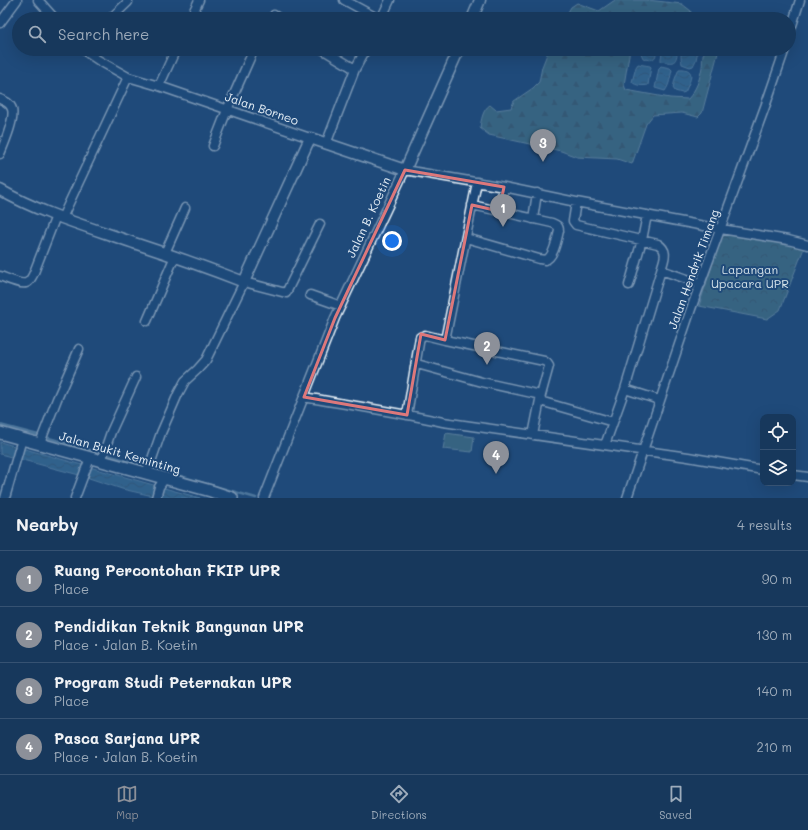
<!DOCTYPE html>
<meta charset="utf-8">
<style>
:root{--surface:#17385c;--page:#203f62;--text:#f1f3f6;--muted:#9eacbb;--line:#365272;--accent:#8c9099}
body{margin:0;font-family:Mali,sans-serif;background:var(--page);color:var(--text)}
.controls{position:absolute;right:12px;bottom:12px;display:grid;overflow:hidden;border-radius:8px;box-shadow:0 4px 16px #0002}
.controls button{width:36px;height:36px;display:grid;place-items:center;padding:0;border:0;border-bottom:1px solid var(--line);background:var(--surface);color:var(--text);font:20px sans-serif}
.you{position:absolute;left:392px;top:241px;width:14px;height:14px;margin:-10px;border:3px solid #fff;border-radius:50%;background:#1a73e8;box-shadow:0 0 0 6px #1a73e833}
.badge{display:grid;place-items:center;width:26px;height:26px;border-radius:50%;background:var(--accent);color:#fff;font-size:13px;font-weight:700}
.pin{position:absolute;translate:-50% -33px;filter:drop-shadow(0 1px 2px #0008)}
.pin::after{content:'';position:absolute;top:21px;width:14px;height:12px;background:inherit;clip-path:polygon(0 0,100% 0,50% 100%)}
.list{margin:0;padding:0;list-style:none}
h2{display:flex;justify-content:space-between;align-items:center;height:52px;margin:0;padding:0 16px;font-size:17px}
h2 small{font-size:13px;font-weight:400;color:var(--muted)}
.list li{display:grid;grid-template-columns:26px 1fr auto;gap:12px;align-items:center;box-sizing:border-box;height:56px;padding:0 16px;border-top:1px solid var(--line)}
.list b{display:block;font-size:15px;white-space:nowrap}
.list p{margin:0;font-size:13px;white-space:nowrap;color:var(--muted)}
.list em{font-size:13px;font-style:normal;color:var(--muted)}
.icon{flex:none;width:22px;height:22px;fill:none;stroke:currentColor;stroke-width:2;stroke-linecap:round;stroke-linejoin:round}
.map{position:relative;flex:none;width:808px;height:498px;overflow:hidden}
.search{position:absolute;background:var(--surface);box-shadow:0 4px 16px #0002;left:12px;right:12px;top:12px;height:44px;display:flex;align-items:center;gap:10px;box-sizing:border-box;padding:0 14px;border-radius:22px;color:var(--muted);font-size:15px}
.sheet{height:276px;background:var(--surface)}
nav{display:flex;justify-content:space-around;align-items:center;box-sizing:border-box;height:56px;border-top:1px solid var(--line);background:var(--surface);font-size:11px;color:var(--muted)}
nav a{display:grid;justify-items:center;gap:2px}
nav .on{color:var(--accent)}
.map>svg:first-child{display:block}
</style>
<div class="map">
<svg width="808" height="498" viewBox="0 0 808 498">
<defs>
<pattern id="forest-firs" width="22" height="20" patternUnits="userSpaceOnUse"><rect width="22" height="20" fill="#52818b"/><path d="M5 1l3.5 6h-7zM16 11l3.5 6h-7z" fill="#4d676e"/></pattern>
<pattern id="park-crowns" width="20" height="18" patternUnits="userSpaceOnUse"><rect width="20" height="18" fill="#52818b"/><path d="M2 6a3 3 0 1 1 6 0M12 15a3 3 0 1 1 6 0" fill="none" stroke="#4d676e"/></pattern>
<pattern id="water-waves" width="16" height="10" patternUnits="userSpaceOnUse"><rect width="16" height="10" fill="#457ca1"/><path d="M0 5q4-4 8 0t8 0" fill="none" stroke="#45657a"/></pattern>
</defs>
<rect width="100%" height="100%" fill="#1f4a7a"/>
<filter id="ink" filterUnits="userSpaceOnUse"><feTurbulence type="fractalNoise" baseFrequency=".025" numOctaves="2"/><feDisplacementMap in="SourceGraphic" scale="8" xChannelSelector="R" yChannelSelector="G"/><feConvolveMatrix kernelMatrix="1 2 1 2 8 2 1 2 1" color-interpolation-filters="sRGB"/></filter>
<g filter="url(#ink)">
<path fill="url(#forest-firs)" stroke="#9db9c2" d="M615,0H648L682,4L691,11L688,19H564L571,7L577,3L599,11Z
M549,49H630L624,85L626,90L670,98L688,99C696,90 700,79 702,67C703,59 701,57 706,49H719L702,113L698,117L682,113L653,115L646,124L632,164L617,159L577,157L561,151L489,135L480,128C481,120 483,109 490,105L496,110L511,108L514,101L533,88L539,82L542,67Z"/>
<path fill="url(#park-crowns)" stroke="#9db9c2" d="M723,230L804,248L780,310L767,319L699,306Z"/>
<path fill="#52818b" stroke="#9db9c2" d="M446,433L474,437L472,452L443,449Z"/>
<path fill="url(#water-waves)" stroke="#86abc4" d="M641,49H658C655,59 654,62 643,58L640,51Z
M663,49H678C676,63 675,64 661,61V58Z
M683,49L698,50L696,60L693,66L690,67L682,64C681,58 680,54 683,49Z
M638,64L650,66L651,67L648,85C643,86 636,86 632,82L636,67Z
M661,66L670,68L672,70C670,77 670,84 665,91L655,88L659,68Z
M679,69C691,68 693,74 689,83C687,87 687,89 685,92L682,93L675,91L673,88L675,79Z
M0,442L200,498H162L122,489L83,476L0,454Z"/>
<g fill="none" stroke-linecap="round" stroke-linejoin="round">
<path stroke="#86abc4" stroke-width="2.5" d="M0,425L42,436L256,498"/>
<defs>
<path id="minor" d="M38,0L55,19
M344,0L379,19
M274,15L280,19
M110,19L128,2
M190,19L199,0
M381,19L390,0
M0,23L17,0
M789,35L800,0
M83,49L89,54L98,60L128,77L159,86L310,138
M322,49L355,69
M159,86L176,49
M0,99C5,101 10,103 12,109C15,119 4,144 0,154
M326,144L355,69L366,49
M213,146L227,110L254,49
M576,202L573,221L576,225L658,244C669,251 664,259 661,270
M472,205L499,211
M62,218L128,77
M533,219L537,193
M466,238L539,259C540,259 545,260 545,260C554,258 557,238 559,231C559,226 557,225 552,223L499,211L504,187
M165,253L185,208
M0,276C6,278 20,285 26,283C30,282 31,278 33,275L56,216
M629,285L642,240L647,215
M310,295L341,306
M147,321L175,256
M445,340L477,182
M417,364L482,382L541,395
M625,389L659,400
M304,397C350,405 396,412 443,422L688,457L763,470
M540,401L613,422
M407,415L420,337L425,335L445,340L544,361L547,363L549,366L541,395L533,435
M40,443L57,399L79,349
M605,445L625,389L661,270L701,284
M101,461L111,432L136,377
M147,473L161,433L178,394L185,381L198,369L206,360L244,282L286,293L320,224
M793,475L808,477
M5,498L22,439
M75,498L90,458
M156,498L159,487L165,478
M264,498L335,318L405,170L504,187L576,202L715,228L788,240L808,245
M627,498L691,309L766,104L785,49"/>
<path id="tertiary" d="M472,19L480,0
M0,190C42,214 89,227 134,243C171,255 208,268 244,282L310,138L405,170L459,49"/>
<path id="secondary" d="M0,433L211,491L232,498"/>
</defs>
<use href="#minor" stroke="#e8f1f8" stroke-width="11"/>
<use href="#tertiary" stroke="#e8f1f8" stroke-width="13"/>
<use href="#secondary" stroke="#e8f1f8" stroke-width="14"/>
<use href="#minor" stroke="#1f4a7a" stroke-width="8"/>
<use href="#tertiary" stroke="#1f4a7a" stroke-width="10"/>
<use href="#secondary" stroke="#1f4a7a" stroke-width="11"/>
</g>
</g>
<path d="M0 0H808V498H0ZM405,170L504,187L499,211L472,205L445,340L421,334L407,415L304,397L335,318Z" fill="#1f4a7a" fill-opacity=".55" fill-rule="evenodd"/>
<path fill="none" stroke="#dd787b" stroke-width="3" stroke-linejoin="round" d="M405,170L504,187L499,211L472,205L445,340L421,334L407,415L304,397L335,318Z"/>
<g text-anchor="middle" dominant-baseline="central" stroke-width="4" stroke-linejoin="round" paint-order="stroke">
<g font-size="12" fill="#e8f1f8" stroke="#1f4a7a">
<text transform="translate(262 108) rotate(19)">Jalan Borneo</text>
<text transform="translate(368 217) rotate(-65)">Jalan B. Koetin</text>
<text transform="translate(693 269) rotate(-70)">Jalan Hendrik Timang</text>
<text transform="translate(120 452) rotate(16)">Jalan Bukit Keminting</text>
</g>
<g font-size="12" fill="#d2e0e8" stroke="#1f4a7a">
<text x="750" y="269">Lapangan<tspan x="750" dy="14">Upacara UPR</tspan></text>
</g>
</g>
</svg>
<div class="controls">
<button><svg class="icon" aria-label="locate" viewBox="0 0 24 24"><circle cx="12" cy="12" r="6"/><path d="M12 2v4M12 18v4M2 12h4M18 12h4"/></svg></button>
<button><svg class="icon" aria-label="layers" viewBox="0 0 24 24"><path d="M12 4l9 5-9 5-9-5zM3 14l9 5 9-5"/></svg></button>
</div>
<div class="you"></div>
<div class="pin badge" style="left:503px;top:227px">1</div>
<div class="pin badge" style="left:487px;top:365px">2</div>
<div class="pin badge" style="left:543px;top:162px">3</div>
<div class="pin badge" style="left:496px;top:474px">4</div>
<div class="search"><svg class="icon" aria-label="search" viewBox="0 0 24 24"><circle cx="10" cy="10" r="6"/><path d="M15 15l6 6"/></svg>Search here</div>
</div>
<section class="sheet">
<h2>Nearby<small>4 results</small></h2>
<ul class="list">
<li><span class="badge">1</span><div><b>Ruang Percontohan FKIP UPR</b><p>Place</p></div><em>90 m</em></li>
<li><span class="badge">2</span><div><b>Pendidikan Teknik Bangunan UPR</b><p>Place · Jalan B. Koetin</p></div><em>130 m</em></li>
<li><span class="badge">3</span><div><b>Program Studi Peternakan UPR</b><p>Place</p></div><em>140 m</em></li>
<li><span class="badge">4</span><div><b>Pasca Sarjana UPR</b><p>Place · Jalan B. Koetin</p></div><em>210 m</em></li>
</ul>
</section>
<nav>
<a class="on"><svg class="icon" aria-label="map" viewBox="0 0 24 24"><path d="M3 6l6-2 6 2 6-2v14l-6 2-6-2-6 2zM9 4v14M15 6v14"/></svg>Map</a>
<a><svg class="icon" aria-label="directions" viewBox="0 0 24 24"><path d="M12 3l9 9-9 9-9-9zM9 14v-3h6M13 9l2 2-2 2"/></svg>Directions</a>
<a><svg class="icon" aria-label="saved" viewBox="0 0 24 24"><path d="M7 4h10v16l-5-4-5 4z"/></svg>Saved</a>
</nav>
